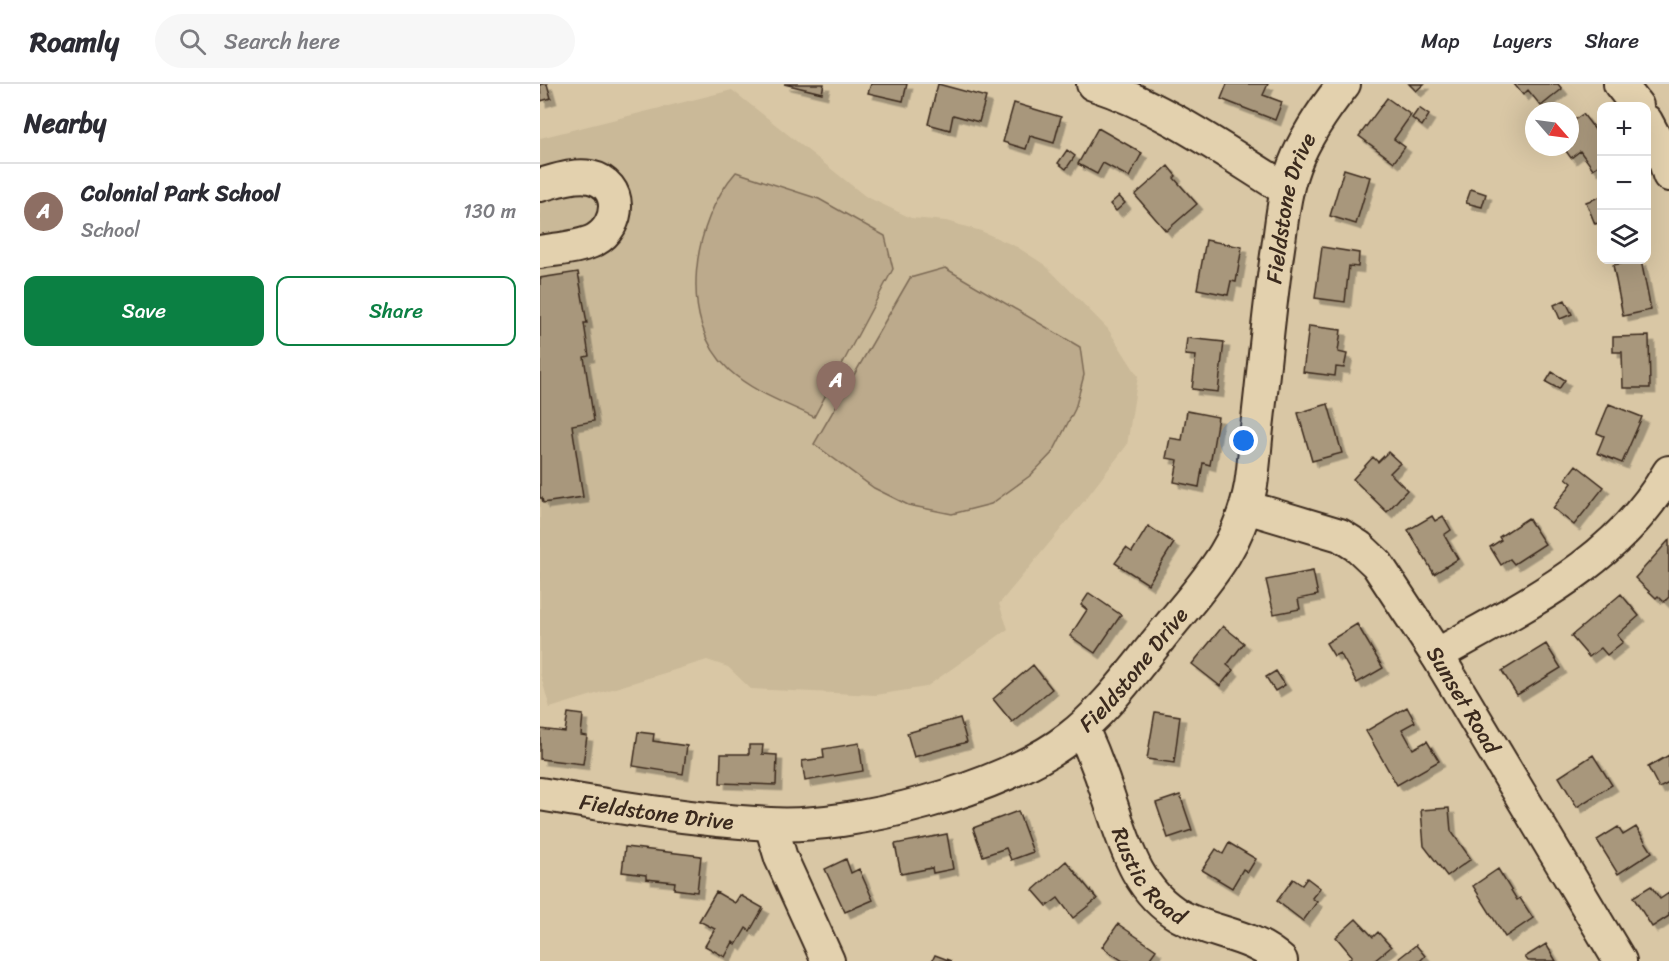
<!DOCTYPE html>
<meta charset="utf-8">
<style>
:root{--surface:#fff;--page:#f7f7f7;--text:#2b2b33;--muted:#7c7c81;--line:#e1e1e2;--accent:#0b8043}
body{margin:0;font-family:Sriracha,sans-serif;background:var(--page);color:var(--text)}
.controls{position:absolute;right:18px;top:18px;display:grid;overflow:hidden;border-radius:12px;box-shadow:0 6px 24px #0002}
.controls button{width:54px;height:54px;display:grid;place-items:center;padding:0;border:0;border-bottom:2px solid var(--line);background:var(--surface);color:var(--text);font:30px sans-serif}
.compass{position:absolute;left:985px;top:18px;width:54px;height:54px;border-radius:50%;background:var(--surface);box-shadow:0 6px 24px #0002;rotate:118deg}
.you{position:absolute;left:704px;top:357px;width:21px;height:21px;margin:-15px;border:4px solid #fff;border-radius:50%;background:#1a73e8;box-shadow:0 0 0 9px #1a73e833}
.badge{display:grid;place-items:center;width:39px;height:39px;border-radius:50%;background:var(--accent);color:#fff;font-size:20px;font-weight:700}
.pin{position:absolute;translate:-50% -50px;filter:drop-shadow(0 2px 3px #0008)}
.pin::after{content:'';position:absolute;top:32px;width:21px;height:18px;background:inherit;clip-path:polygon(0 0,100% 0,50% 100%)}
.list{margin:0;padding:0;list-style:none}
h2{display:flex;justify-content:space-between;align-items:center;height:78px;margin:0;padding:0 24px;font-size:26px}
h2 small{font-size:20px;font-weight:400;color:var(--muted)}
.list li{display:grid;grid-template-columns:39px 1fr auto;gap:18px;align-items:center;box-sizing:border-box;height:96px;padding:0 24px;border-top:2px solid var(--line)}
.list b{display:block;font-size:22px;white-space:nowrap}
.list p{margin:0;font-size:20px;white-space:nowrap;color:var(--muted)}
.list em{font-size:20px;font-style:normal;color:var(--muted)}
.actions{display:flex;gap:12px;padding:18px 24px}
.actions a{flex:1;padding:14px 0;border:2px solid var(--accent);border-radius:12px;text-align:center;font-size:21px;color:var(--accent)}
.actions .main{background:var(--accent);color:#fff}
.icon{flex:none;width:33px;height:33px;fill:none;stroke:currentColor;stroke-width:2;stroke-linecap:round;stroke-linejoin:round}
.map{position:relative;flex:none;width:1129px;height:877px;overflow:hidden}
header{display:flex;align-items:center;gap:36px;box-sizing:border-box;height:84px;padding:0 30px;background:var(--surface);border-bottom:2px solid var(--line)}
header strong{font-size:28px}
nav{display:flex;gap:33px;margin-inline-start:auto;font-size:21px}
.search{width:420px;height:54px;background:var(--page);display:flex;align-items:center;gap:15px;box-sizing:border-box;padding:0 21px;border-radius:33px;color:var(--muted);font-size:22px}
main{display:flex}
aside{flex:1;background:var(--surface)}
.map>svg:first-child{display:block}
</style>
<header>
<strong>Roamly</strong>
<div class="search"><svg class="icon" aria-label="search" viewBox="0 0 24 24"><circle cx="10" cy="10" r="6"/><path d="M15 15l6 6"/></svg>Search here</div>
<nav><a>Map</a><a>Layers</a><a>Share</a></nav>
</header>
<main>
<aside>
<h2>Nearby<small></small></h2>
<ul class="list">
<li><span class="badge" style="background:#8d6e63">A</span><div><b>Colonial Park School</b><p>School</p></div><em>130 m</em></li>
</ul>
<div class="actions"><a class="main">Save</a><a>Share</a></div>
</aside>
<div class="map">
<svg width="1129" height="877" viewBox="0 0 1129 877">
<defs>
<filter id="shadow"><feDropShadow dx="5.5" dy="5.5" stdDeviation="0" flood-color="#0004"/></filter>
</defs>
<rect width="100%" height="100%" fill="#d9c7a5"/>
<filter id="ink" filterUnits="userSpaceOnUse"><feTurbulence type="fractalNoise" baseFrequency=".0167" numOctaves="2"/><feDisplacementMap in="SourceGraphic" scale="12" xChannelSelector="R" yChannelSelector="G"/><feConvolveMatrix kernelMatrix="1 2 1 2 8 2 1 2 1" color-interpolation-filters="sRGB"/></filter>
<g filter="url(#ink)">
<path fill="#cab998" d="M192,6L325,112L371,134L406,137L441,147L477,163L505,181L568,245L598,292L587,361L544,417L459,520L468,545L386,603L336,611L211,605L188,583L167,576L10,624L0,589V54Z"/>
<path fill="#bcaa8c" stroke="#7c6a55" stroke-width="1.5" d="M196,88L279,115L345,152L353,185L274,333C245,319 213,308 189,286C136,237 153,137 196,88Z
M405,184L540,263L544,291L535,325L513,368L491,391L451,420L412,430L368,421L334,404L274,360L370,194Z"/>
<path fill="#a8977b" stroke="#3b2a1e" stroke-width="1.5" filter="url(#shadow)" d="M0,0H7L11,14L1,17Z
M244,0H284L282,9Z
M331,0H367L363,17L328,9Z
M398,0L446,13L439,38L413,31L410,46L388,40Z
M687,0H728L723,11L742,18L735,36L681,15Z
M869,0H884L876,7Z
M974,0H1018L1022,5L1001,22L988,6L983,11Z
M847,14L871,31L854,55L865,63L854,78L819,52Z
M474,19L521,33L514,59L490,52L486,65L463,58Z
M879,24L889,31L882,42L872,34Z
M1043,30L1062,55V79L1053,85L1040,67L1031,74L1023,63H1030V39Z
M558,44L602,69L589,93L563,79L557,90L538,80Z
M527,66L535,72L526,85L518,79Z
M628,82L636,92L634,94L657,120L626,147L595,111Z
M804,85L830,93L816,140L790,132Z
M931,105L946,110L942,123L926,119Z
M579,112L585,119L576,127L570,120Z
M1062,112V138L1055,140L1046,118Z
M666,156L702,163L696,198L691,197L688,211L657,205Z
M782,163L819,169L818,183L809,182L805,218L775,214Z
M1101,176L1111,226L1083,232L1073,181Z
M38,188L47,239H44L49,272L44,273L54,337L32,341L43,413L3,419L2,414H0V194Z
M1025,216L1032,230L1020,235L1014,221Z
M769,242L801,246L798,268L807,270L804,284L796,283L795,292L763,288Z
M1109,252L1110,304H1083L1082,268H1073V253Z
M647,254L684,258L678,308L652,305L656,272L645,271Z
M1012,288L1025,296L1019,305L1006,298Z
M788,320L802,369L772,377L758,329Z
M1069,320L1102,333L1082,379L1057,369L1064,352L1057,349Z
M647,327L678,333L670,381L663,379L659,403L634,398L638,376L626,374L630,354L642,356Z
M848,368L860,379L850,389L867,406L847,428L813,395L833,373L838,378Z
M1036,381L1064,403L1034,441L1013,424L1032,399L1026,394Z
M892,432L895,437L903,432L911,446L904,451L918,475L894,490L868,446Z
M988,434L1005,460L974,480L970,475L961,481L950,463L961,456L959,453Z
M608,442L634,459L608,500L575,479L586,464L592,468Z
M1129,456V513L1124,518L1118,512L1116,514L1095,494Z
M773,487L778,511L758,515L760,525L734,530L726,496Z
M549,509L581,531L555,569L530,552L547,526L541,521Z
M1081,510L1099,532L1077,551L1083,558L1067,571L1061,564L1049,573L1031,552Z
M817,540L843,584L817,599L800,569L794,572L786,559Z
M683,542L704,559L687,581L693,586L680,602L652,580Z
M1006,560L1021,584L977,611L962,587Z
M493,581L512,605L472,638L453,615Z
M736,587L745,601L735,607L726,593Z
M867,623L875,638L862,645L873,665L887,657L899,677L857,701L826,647Z
M615,628L640,632L634,679L607,675Z
M28,629L43,631L41,651L47,652L43,680L0,675V645L25,648Z
M420,634L427,658L374,673L367,649Z
M98,648L114,650L113,657L147,662L143,690L93,682Z
M319,659L323,687L265,697L262,677L284,674L283,665Z
M209,661H223L222,670L237,671L236,701L180,699L181,670H209Z
M1053,671L1072,701L1037,723L1019,693Z
M1129,671V699L1119,704L1108,683Z
M640,711L652,746L628,754L616,719Z
M909,724L911,747L931,775L907,792L884,762L881,726Z
M478,727L493,768L471,776L466,764L443,772L433,744Z
M1078,743L1083,751L1096,743L1112,768L1078,790L1057,756Z
M407,750L413,785L393,789L392,784L361,790L355,760Z
M689,759L716,775L708,788L703,785L692,804L662,786L676,765L683,770Z
M85,763L161,772L157,808L134,805L135,798L106,795V791L82,788Z
M306,775L311,789L319,785L333,816L305,828L285,785Z
M526,777L557,815L533,834L518,814L507,822L493,806Z
M958,785L977,816L980,814L993,834L965,853L933,802Z
M767,794L780,804L772,814L777,818L763,837L737,817L753,795L762,801Z
M1111,802L1120,815L1129,809V832L1112,843L1093,813Z
M176,808L195,819L200,811L223,824L210,847L206,844L196,861L193,858L185,873L165,862L175,845L159,837Z
M816,835L833,853L838,848L851,863L834,877H807L812,872L796,853Z
M578,840L616,866L608,877H583L562,863Z
M1006,860L1016,877H988L985,873Z
M876,861L885,872L880,877H860L858,875Z
M395,871L411,877H392Z"/>
<g fill="none" stroke-linecap="round" stroke-linejoin="round">
<defs>
<g id="minor">
<path d="M553,0C623,23 684,67 747,106"/>
<path d="M1080,0L1097,22"/>
<path d="M1106,37L1122,67L1129,91"/>
<path d="M0,101C15,97 34,90 50,93C84,100 81,142 55,156C39,164 17,165 0,168"/>
<path id="s1" d="M706,423L800,451L819,463L837,480L897,571L1080,877"/>
<path d="M897,571C984,521 1077,479 1129,388"/>
<path id="s2" d="M542,644C553,668 562,692 570,717C585,761 597,807 640,832C673,850 712,850 741,877"/>
<path id="s3" d="M0,710C76,723 153,736 230,740C312,745 464,705 529,654C565,627 592,588 620,554C660,503 699,468 711,401C714,382 715,363 717,344C724,284 729,224 738,164C742,137 744,109 754,82C765,53 784,25 804,0"/>
<path d="M231,741L241,774L288,877"/>
</g>
</defs>
<use href="#minor" stroke="#3b2a1e" stroke-width="36"/>
<use href="#minor" stroke="#e3d1ae" stroke-width="32"/>
</g>
</g>
<g text-anchor="middle" dominant-baseline="central" stroke-width="5" stroke-linejoin="round" paint-order="stroke">
<g font-size="22" fill="#3b2a1e" stroke="#e3d1ae">
<text stroke="none"><textPath href="#s3" startOffset="1144">Fieldstone Drive</textPath></text>
<text stroke="none"><textPath href="#s3" startOffset="642">Fieldstone Drive</textPath></text>
<text stroke="none"><textPath href="#s1" startOffset="306">Sunset Road</textPath></text>
<text stroke="none"><textPath href="#s3" startOffset="118">Fieldstone Drive</textPath></text>
<text stroke="none"><textPath href="#s2" startOffset="164">Rustic Road</textPath></text>
</g>
</g>
</svg>
<div class="controls">
<button>+</button>
<button>−</button>
<button><svg class="icon" aria-label="layers" viewBox="0 0 24 24"><path d="M12 4l9 5-9 5-9-5zM3 14l9 5 9-5"/></svg></button>
</div>
<svg class="compass" viewBox="-18 -18 36 36"><path d="M0-13l5 13h-10z" fill="#e53935"/><path d="M0 13l5-13h-10z" fill="#7c7c81"/></svg>
<div class="you"></div>
<div class="pin badge" style="left:296px;top:327px;background:#8d6e63">A</div>
</div>
</main>
